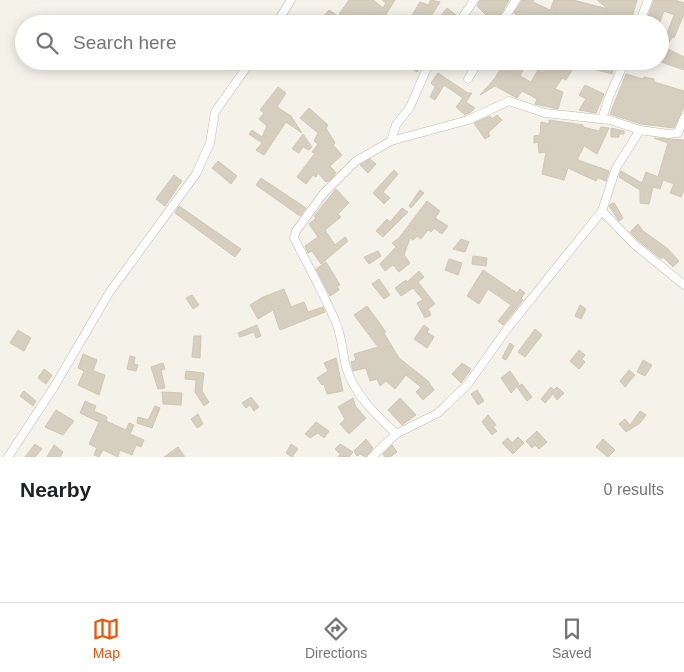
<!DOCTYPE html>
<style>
:root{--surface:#fff;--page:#f6f6f6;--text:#202124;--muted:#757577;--line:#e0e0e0;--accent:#ea580c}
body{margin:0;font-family:Arial,sans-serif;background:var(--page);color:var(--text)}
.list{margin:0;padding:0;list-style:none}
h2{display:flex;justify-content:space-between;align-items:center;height:65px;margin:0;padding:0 20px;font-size:21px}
h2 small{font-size:16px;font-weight:400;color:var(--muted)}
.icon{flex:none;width:28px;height:28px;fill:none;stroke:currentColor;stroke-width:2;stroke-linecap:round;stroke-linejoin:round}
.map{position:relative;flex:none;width:684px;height:457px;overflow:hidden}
.search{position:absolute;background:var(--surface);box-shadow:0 2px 12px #0003;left:15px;right:15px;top:15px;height:55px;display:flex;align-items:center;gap:12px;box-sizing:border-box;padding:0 18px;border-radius:28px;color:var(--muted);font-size:19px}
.sheet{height:145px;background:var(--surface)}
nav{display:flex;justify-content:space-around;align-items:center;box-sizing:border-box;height:70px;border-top:1px solid var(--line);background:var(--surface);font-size:14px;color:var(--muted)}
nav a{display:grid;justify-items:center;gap:2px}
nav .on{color:var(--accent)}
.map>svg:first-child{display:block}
</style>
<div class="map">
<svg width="684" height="457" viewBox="0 0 684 457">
<rect width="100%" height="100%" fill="#f4f2e9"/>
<path fill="#d6cebf" stroke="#d0c6b2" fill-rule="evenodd" d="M349,0H373L383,8L386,3L382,0H395L380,24H331L323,17L329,10L338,16Z
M431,0L440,2L426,24H402L406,15L411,17L420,2L428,5Z
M480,0H509L495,24L477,6Z
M522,0H534L533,2L550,10L554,0H573L608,9L597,0H637L630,24H600L591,20L590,24H547L535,17L534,20L526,16L523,24H518L520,17L514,13Z
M654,0H675L684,3V14L674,38L672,37L666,48L684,57V70L661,62L665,48L660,45V33L666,36L674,15L664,11L659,24H645Z
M447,8L457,16L453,22L435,24Z
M399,61H413L420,67L417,72Z
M505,61H577L566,80L562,78L555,89L563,92L558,109L535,104L537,99L522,91L517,98L495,86L480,95L495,78ZM526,64L538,70L531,82L520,76Z
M587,61H616L612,74L593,69L594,65Z
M438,73L468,93H472L466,102L475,108L471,112L465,115L456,107L463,98L444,85L435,100L430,97L435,87L431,83Z
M626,74L643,79L644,77L654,79V82L684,91V107L674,128L641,124L610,114Z
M585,85L604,94L596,113L579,110L586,99L579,95Z
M278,87L286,93L277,107L291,116L302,133L286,122L264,155L256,150L262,143L249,134L252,130L262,137L267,126L259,119L264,113L260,110Z
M309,108L328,125L326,128L335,143L333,145L342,155L330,166L336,173L331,179L326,182L318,173L316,177L313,175L306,184L297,177L315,153L312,152L318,144L314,141L318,133L300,118Z
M497,115L502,120L488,133L490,136L485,139L474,123L490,116L492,119Z
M549,120L583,125V127L599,131L601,127L609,128L597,154L584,146L578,158V160L609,171L606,181L598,178L596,181L568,168L564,180L542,174L546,152L539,153L538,142L534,143V136L540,135L541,122L549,124Z
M611,128L624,131V134H619V137H611Z
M303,134L312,147L309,150L303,147L299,153L292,149Z
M654,138L684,140V190L681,197L670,193L674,184L663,180L660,189L653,187L649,204L640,203V190L619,177L621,171L642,183L646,172L658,177L668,143Z
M370,159L376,164L368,173L360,165Z
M218,161L237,176L231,184L212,168Z
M394,170L398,174L383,192L390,198L384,204L373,193Z
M174,175L182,181L165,206L156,199Z
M261,178L306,208L300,216L256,185Z
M336,189L349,203L338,214L341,217L325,230L335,245L345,237L348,241L321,264L312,251L308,253L305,246L318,237L309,224L316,218L314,216Z
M420,190L424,193L411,208L409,206Z
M427,201L440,211L435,218L448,226L442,234L434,228L431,232L428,230L421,239L417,236L413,240L410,238L404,255L410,263L399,272L393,265L385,271L380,264L396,247L392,243L399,238Z
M612,203L615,204L623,218L619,221L609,206Z
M179,206L241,249L235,257L175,213Z
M402,208L408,212L383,237L376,231L387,219L390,222Z
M638,224L643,231L667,248L679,261L673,267L663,257L661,259L639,241L630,232Z
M461,239L469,242L465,252L453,249Z
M378,251L381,256L369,264L364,257Z
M473,256L487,258L486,266L472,264Z
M449,259L462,263L458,275L445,270Z
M326,262L340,285L337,286L339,290L330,296L316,269Z
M483,270L517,293L520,289L525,293L521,298L523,300L503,325L498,321L511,305L488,289L479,304L467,296Z
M419,271L424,277L418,282L435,304L428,309L431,315L425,318L417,303L423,300L413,288L401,296L395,288L406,280L407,282Z
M379,279L390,295L384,299L372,284Z
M284,289L291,307L304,302L308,312L323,307L325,312L280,330L273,310L258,319L250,305L263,297Z
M192,295L199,305L193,309L186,298Z
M580,305L586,309L581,319L575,316Z
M367,306L386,332L384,333L399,358L428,381L434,390L423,400L416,392L421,387L406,375L395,389L386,381L380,386L377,379L370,381L366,368L353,371L351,362L356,360L354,354L378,347L354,315Z
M257,325L261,336L256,338L254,332L240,337L238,333Z
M424,325L429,329L427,332L434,337L427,348L414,339Z
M535,329L542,335L525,357L518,352Z
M18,330L31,338L24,351L10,343Z
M194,336H201L200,358L192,357Z
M510,343L514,346L506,360L502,358Z
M579,350L585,355L582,359L585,362L579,369L570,361Z
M83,354L97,360L93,371L105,375L99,395L78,385L84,371L78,368Z
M130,356L135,357L134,364L138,365L136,371L127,369Z
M336,358L343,391L327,394L324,384L322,385L317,378L328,371L324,363Z
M643,360L652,365L645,376L637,372Z
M163,363L165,369L161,370L165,388L158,389L151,367Z
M462,363L471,369L461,383L452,374Z
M44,369L52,375L46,384L38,378Z
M629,370L635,375L625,387L620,381Z
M186,371L204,373L202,391L209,402L204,406L195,392L196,380L185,379Z
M510,371L519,384L511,393L501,378Z
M522,384L532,397L527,401L517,387Z
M551,387L554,390L557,387L564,393L557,400L553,394L545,403L541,399Z
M477,390L484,401L478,405L471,394Z
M24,391L36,401L33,406L20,396Z
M162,392L182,393L181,405L163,404Z
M251,397L259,407L254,411L250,405L246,408L242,403Z
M353,398L356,407L366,418L349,434L340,424L345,419L338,407Z
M400,398L416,415L402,425L388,410Z
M85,401L96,406L94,411L107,417L106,421L126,430L129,423L134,425L130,434L144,440L141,447L136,445L132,455L120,450L118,457L103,450L99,457L94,455L97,448L89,444L99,422L80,413Z
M155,406L160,408L152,428L137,423L138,417L148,420Z
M56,410L74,421L63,435L45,427Z
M640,411L646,415L640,423L626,432L619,424L625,419L630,425Z
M198,414L203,424L197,428L191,419Z
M488,415L496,425L493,427L497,431L492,435L482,422Z
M316,422L329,431L324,438L318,433L310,438L305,434Z
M537,431L547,442L539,449L535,445L532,448L526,441Z
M518,437L524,443L513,454L502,443L508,438L512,443Z
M366,439L373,448L366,457L360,454L357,456L354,451Z
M603,439L615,450L608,457L596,447Z
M35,444L42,449L35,457H25Z
M291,444L298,449L292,457L286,453Z
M340,444L353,452L349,457H338L340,454L335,449Z
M54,445L63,452L60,457H47Z
M392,445L397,452L390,457H385L383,454Z
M178,447L185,457H164Z"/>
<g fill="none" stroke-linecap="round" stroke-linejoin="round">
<defs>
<path id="minor" d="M276,24L291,0
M458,24L474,0
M501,24L516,0
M639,24L648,0
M468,79L479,61
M602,119L609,97L625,61
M391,141L396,125L410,107L430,61
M602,211L635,245L684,285
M396,434C376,415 354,394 346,367C342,350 342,334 334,318C322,291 308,265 294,238L296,231L323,194L356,161L391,141L468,120L509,101L545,113L610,120L640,130L668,134L678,133L684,118
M8,457L54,387L109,293L196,174L210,143L215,112L251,61
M372,457L396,434L438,413L468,384L507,329L602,211L616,168L640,130"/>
</defs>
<use href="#minor" stroke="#c0baac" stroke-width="9"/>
<use href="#minor" stroke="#fff" stroke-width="8"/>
</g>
</svg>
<div class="search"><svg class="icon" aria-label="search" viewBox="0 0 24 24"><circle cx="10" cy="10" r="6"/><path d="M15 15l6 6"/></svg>Search here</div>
</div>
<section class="sheet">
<h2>Nearby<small>0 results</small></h2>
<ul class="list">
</ul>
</section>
<nav>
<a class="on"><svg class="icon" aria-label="map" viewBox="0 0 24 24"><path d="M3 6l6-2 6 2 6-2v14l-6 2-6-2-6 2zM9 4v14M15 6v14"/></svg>Map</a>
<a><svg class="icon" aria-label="directions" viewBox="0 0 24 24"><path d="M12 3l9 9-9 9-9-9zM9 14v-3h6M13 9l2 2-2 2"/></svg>Directions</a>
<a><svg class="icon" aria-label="saved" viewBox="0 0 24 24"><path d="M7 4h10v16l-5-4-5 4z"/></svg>Saved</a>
</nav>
